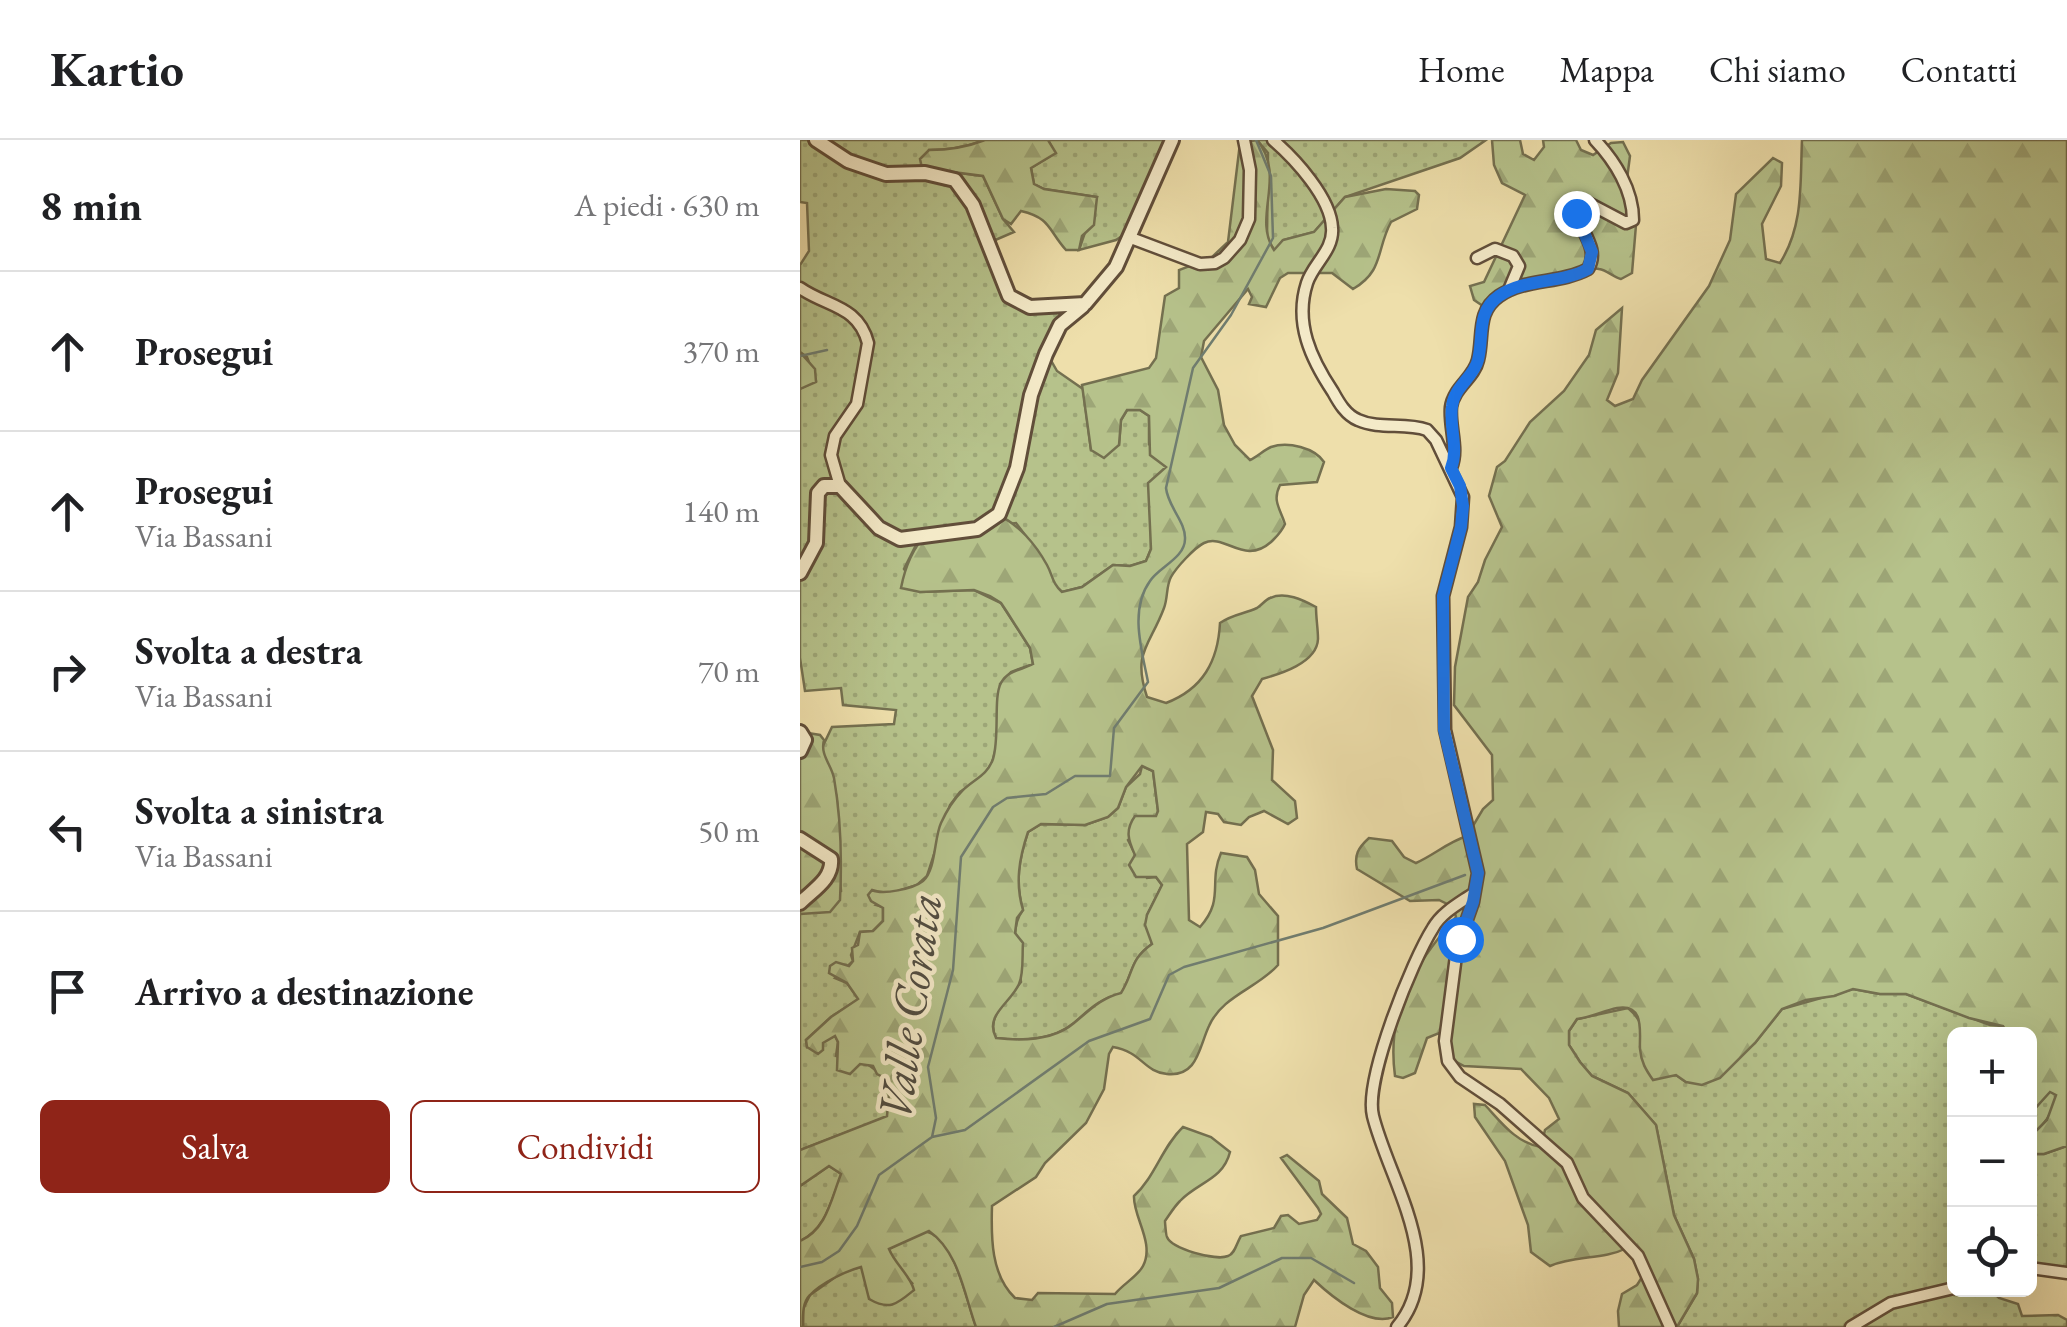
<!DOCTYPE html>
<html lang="it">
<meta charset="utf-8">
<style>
:root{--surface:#fff;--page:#f6f6f6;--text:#202124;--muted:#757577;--line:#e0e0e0;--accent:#8f2418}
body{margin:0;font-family:"EB Garamond",serif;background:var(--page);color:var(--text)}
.controls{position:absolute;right:30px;bottom:30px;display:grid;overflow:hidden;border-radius:15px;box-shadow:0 10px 40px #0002}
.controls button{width:90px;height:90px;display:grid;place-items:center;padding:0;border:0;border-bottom:2px solid var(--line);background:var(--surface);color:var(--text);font:50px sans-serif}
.stop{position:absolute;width:30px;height:30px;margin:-22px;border:8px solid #1a73e8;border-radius:50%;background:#fff}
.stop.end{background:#1a73e8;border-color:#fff;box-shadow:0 2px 10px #0008}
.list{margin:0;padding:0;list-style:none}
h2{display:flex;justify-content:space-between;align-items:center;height:130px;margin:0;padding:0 40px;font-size:42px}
h2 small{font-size:32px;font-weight:400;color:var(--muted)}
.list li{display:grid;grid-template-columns:65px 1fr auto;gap:30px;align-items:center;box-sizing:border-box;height:160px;padding:0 40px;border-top:2px solid var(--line)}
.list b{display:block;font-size:38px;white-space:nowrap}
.list p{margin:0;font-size:32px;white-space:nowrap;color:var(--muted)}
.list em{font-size:32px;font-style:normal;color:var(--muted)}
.actions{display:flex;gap:20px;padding:30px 40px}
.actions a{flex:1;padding:22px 0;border:2px solid var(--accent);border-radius:15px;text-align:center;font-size:35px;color:var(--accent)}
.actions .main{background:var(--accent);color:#fff}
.icon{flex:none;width:55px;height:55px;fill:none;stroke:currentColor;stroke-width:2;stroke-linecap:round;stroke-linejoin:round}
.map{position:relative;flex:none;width:1267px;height:1187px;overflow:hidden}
header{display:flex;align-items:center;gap:60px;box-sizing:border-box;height:140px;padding:0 50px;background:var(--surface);border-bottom:2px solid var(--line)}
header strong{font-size:48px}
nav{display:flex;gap:55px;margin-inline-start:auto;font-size:35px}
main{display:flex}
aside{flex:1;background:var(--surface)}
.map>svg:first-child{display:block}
</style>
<header>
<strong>Kartio</strong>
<nav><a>Home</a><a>Mappa</a><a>Chi siamo</a><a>Contatti</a></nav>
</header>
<main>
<aside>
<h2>8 min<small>A piedi · 630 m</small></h2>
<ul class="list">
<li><svg class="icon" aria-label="ahead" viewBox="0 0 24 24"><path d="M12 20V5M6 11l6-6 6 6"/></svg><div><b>Prosegui</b></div><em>370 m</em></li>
<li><svg class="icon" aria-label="ahead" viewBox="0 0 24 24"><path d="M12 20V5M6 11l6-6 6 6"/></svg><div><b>Prosegui</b><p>Via Bassani</p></div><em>140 m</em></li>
<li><svg class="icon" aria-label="right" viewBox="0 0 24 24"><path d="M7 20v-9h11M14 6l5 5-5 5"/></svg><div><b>Svolta a destra</b><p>Via Bassani</p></div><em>70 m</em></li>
<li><svg class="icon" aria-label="left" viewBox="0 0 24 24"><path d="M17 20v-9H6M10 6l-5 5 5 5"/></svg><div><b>Svolta a sinistra</b><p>Via Bassani</p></div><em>50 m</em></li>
<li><svg class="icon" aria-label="arrive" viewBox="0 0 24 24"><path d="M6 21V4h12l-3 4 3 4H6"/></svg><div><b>Arrivo a destinazione</b></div></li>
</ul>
<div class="actions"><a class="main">Salva</a><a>Condividi</a></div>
</aside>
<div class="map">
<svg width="1267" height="1187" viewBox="0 0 1267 1187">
<defs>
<pattern id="grass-dots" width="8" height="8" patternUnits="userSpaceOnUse" patternTransform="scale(2.5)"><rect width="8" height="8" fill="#b6c28b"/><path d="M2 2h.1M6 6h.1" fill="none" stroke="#9da677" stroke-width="1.8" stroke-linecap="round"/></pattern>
<pattern id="forest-firs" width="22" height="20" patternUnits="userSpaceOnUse" patternTransform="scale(2.5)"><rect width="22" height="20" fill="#b6c28b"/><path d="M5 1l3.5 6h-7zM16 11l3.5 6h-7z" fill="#9da677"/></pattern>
</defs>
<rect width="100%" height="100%" fill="#eedfab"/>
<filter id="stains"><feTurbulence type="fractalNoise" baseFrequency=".002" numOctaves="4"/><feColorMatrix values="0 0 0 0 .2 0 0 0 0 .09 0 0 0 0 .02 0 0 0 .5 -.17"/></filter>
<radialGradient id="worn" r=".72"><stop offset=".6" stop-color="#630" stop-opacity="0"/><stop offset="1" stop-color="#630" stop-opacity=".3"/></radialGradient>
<path fill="url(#grass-dots)" stroke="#747050" stroke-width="2.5" d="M0,0H185C166,7 150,10 129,10L122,28L183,36L203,79L214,92L186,104L205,156L268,171L244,208L257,231L283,249L291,310L319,305L321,280L327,270H340L349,276V304L367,327L351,381V409L346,421L330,426L313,425L282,447L262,452L252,443L238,412L216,383L127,393L117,403L104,429L120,452L174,450L201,463L230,508L233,524L211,532L200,544L198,600L192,623L182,638L160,652L150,665L127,736L117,745L91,753L76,765L83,767V781L73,791L60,792L51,815L53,821L35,838L47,843L59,859L31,877L6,900L7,907L35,896L38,902L36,916L60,924L66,923L86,938L89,954L87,977L0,1010V774L41,751C36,703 46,654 21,610L32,587L94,584L96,570L43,565L41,548L5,551L0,518V249L16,241L7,217L0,212V125L9,111L7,63L0,62Z
M248,0H370L331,90L316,100L279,110L297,57L244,49L234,44L231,28L255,13Z
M457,0H686L660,18L545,57L514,92L483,100L475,111L467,99L468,13Z
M342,626L353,631L358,671L357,676L328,700L347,738L356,737L362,745L347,775L352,804C330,819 333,834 321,854C300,858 289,870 274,883C252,901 222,901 196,898C185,877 208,859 221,842C218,819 208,789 223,770C215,743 219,718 228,692L241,684L285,685L308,677L318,668L326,647L340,634Z
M1053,849L1080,854H1106L1190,885L1203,886L1208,894H1154V1150H1190L1199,1158L1218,1164L1222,1176L1258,1175L1267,1180V1187H877L897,1153L898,1139L894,1119L874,1075L856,985L828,953L792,936L780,922L769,905V891L777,879L828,868C843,881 843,888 840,907L862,936L876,935L886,942L940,916L955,903L982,869Z
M1250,951L1256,955C1253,975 1244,984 1230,997V974Z
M1267,1006V1129L1230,1125V1014H1244Z
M29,1026L42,1034C31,1059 27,1089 0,1101V1046Z
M123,1091C155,1094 166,1160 176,1187H3V1169L10,1155L44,1131L61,1127L113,1144L94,1124L89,1109Z"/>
<path fill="url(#forest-firs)" stroke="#747050" stroke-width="2.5" fill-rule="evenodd" d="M185,0H248L256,13L231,28L234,44L244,49L297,57L294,85L282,96L279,110H266C248,90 251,78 221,71L211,84L203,79L183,36L122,28L120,19L129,10C150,10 167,7 185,0Z
M457,0C487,36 452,77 474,110L483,100L514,92L545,57L586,49L615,51L619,55L617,69L591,82C576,110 584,131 553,149L532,133H488L480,138L466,167L449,164L452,157L448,149L404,201L401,217L418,250L424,285L435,305L450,320C457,317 464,310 471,307C488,301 515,308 524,322L517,342L480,345C472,361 480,368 485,384C481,393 477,396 471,402C444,426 425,393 404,403C394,408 376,428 371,437C366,446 368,458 364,468C350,506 332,512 347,557L366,563C403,549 418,521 420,483C433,474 444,474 457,468C462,465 465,460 470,458C485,451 503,460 516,467C516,478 518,489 518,499C517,523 480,534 462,539L452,556L473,610L472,640L495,661L497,678L488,684L464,671L449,677L441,685L424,682L418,674L406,672L403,692L387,704L389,780L400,787C425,759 408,743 421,713L447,717L455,730L459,754L478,776V825C458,848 422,856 409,886C399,907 398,937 367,934C344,932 342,912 313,907L309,914L304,949L286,983L245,1023L236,1037L192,1066C191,1098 191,1135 215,1158L232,1160L238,1153L315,1154C323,1144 338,1136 343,1126C355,1103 333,1077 334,1056C355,1037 362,1007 383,987L411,997L430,1012C423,1040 398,1042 380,1061C374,1067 370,1074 365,1081C365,1082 366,1096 367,1097C372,1109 416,1121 428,1116C435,1114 437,1102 441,1096L474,1088L481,1076L488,1075L499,1084L517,1080L521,1074L518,1068L481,1018L487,1015L519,1041L522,1054L547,1078L553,1104L566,1111L578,1127L580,1148L592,1163L593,1177C569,1187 532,1157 514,1140L504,1155L495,1187H176C164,1154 159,1112 129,1091L89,1109C95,1124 110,1135 114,1150C97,1164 90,1171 69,1159L61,1127C46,1131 21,1143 10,1155C2,1163 3,1176 3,1187H0V1101C27,1089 31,1059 41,1034L29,1026L0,1046V1010L87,976L89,954L87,939L77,934L73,926L60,924L50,934L37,930L38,902L35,896L23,903V910L18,914L7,907L6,900L31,877L58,859L47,843L29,833L30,826L36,822L49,826L53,821L52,808L58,805L60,792L73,791L83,781V768L71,761L68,755L72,750C83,755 113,749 123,741C136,730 134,698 141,683C146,672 153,660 162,651C174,639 187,636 193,619C200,597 193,557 201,543C208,530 222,530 233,524L230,508L207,472L201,463L190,456L174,450L120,452L101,448C105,427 112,409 127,393L171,388L197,375C218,383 236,405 247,425C253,436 252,443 262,452L282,447L313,425L330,426L346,421L351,409L348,343L366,327L350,315L349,276L340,270H327L321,280L319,305L304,318L291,310L282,245L349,228L356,218L365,156L379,148V130L411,118L428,102L440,3ZM342,626L353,631L358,671L356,676H335C325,690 328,700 335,715L329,725L336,737H356L362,745L347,775L345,785L352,804C329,820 334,833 321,853C301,858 290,870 274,883C253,901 222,901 196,898C184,875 210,864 219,844C224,833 222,815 223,803L215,793L217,778L223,770C215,743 219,719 228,692L241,684L285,685L308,677L318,668L326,647Z
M692,0H720L723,14L734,20L744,7L743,0H776L781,10L793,15L811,3L823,2L830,16L825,54L836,85L832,133L821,139C813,137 807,130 799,129C772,122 709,153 686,168L674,160L670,146L684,142L725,55L702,43L694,25Z
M1002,0H1267V1006L1244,1014H1230V997L1247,980L1256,955L1250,952L1230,974V894H1208L1203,886L1169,878L1106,854H1080L1053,849L1034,856L1006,860L982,869L955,903L920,938L902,945L886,942L876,935L853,940C846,930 841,922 840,909C839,894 846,863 817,868C803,871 792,877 777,879L769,891V905L780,922L792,936L828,953L856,985L874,1075L894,1119L898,1139L897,1153L877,1187H819L818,1171L822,1154L837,1145L844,1134L827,1108C803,1120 775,1115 750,1126L731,1112L728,1085L705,1021L675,977L674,964L685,965C701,982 716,1003 741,1007L745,990L759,979L749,958L721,929L664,926L651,919L639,893L627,898L615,933L603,938L595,936C586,870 614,825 656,777L653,767L639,760L610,761L557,729C554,715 558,708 569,698L592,701L604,717L616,723C634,715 648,702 667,696L683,669L693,660L692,615L654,565L655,527L668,457L678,442L685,420L702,387L689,356L697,327L705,321L730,282L764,251L789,215L796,190L822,168L818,233L807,260L815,266L833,259L842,240L909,146L930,100L936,54L973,18L982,23L981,46L962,84L966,119L980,123C1004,85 1000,43 1002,0Z
M0,212L15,229L16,242L0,249Z
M8,593L20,595L24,600C20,615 31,624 34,638C41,678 42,720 40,760L30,772L0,774V603Z"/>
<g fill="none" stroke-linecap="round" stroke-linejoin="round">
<path stroke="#707d70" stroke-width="2.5" d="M0,216L27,210
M132,997L165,990L289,901L350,879L369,835L384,827L523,788L665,735
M0,1127L22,1122L39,1111L57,1086L79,1035L132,997L136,978L128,927L153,830L161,717L193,667L207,658L246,654L275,636H310L314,588L348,542C342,511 329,470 350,441C359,427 385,418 385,399C386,382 368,367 366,348L393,228L431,175L473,98L471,36L456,0
M254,1187L307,1164L419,1148L482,1118H511L554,1143"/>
<defs>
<path id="minor" d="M473,0C495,19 531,58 532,88C534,110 513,124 507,143C494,183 511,219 533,252C539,263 546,275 558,280C580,290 605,282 627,290L636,300L663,357L661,387L643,456L645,590L678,733L673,762L657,808L645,901L648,921L660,937L700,964L767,1023L783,1058L838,1116L870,1187
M331,98L400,124L415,123L424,118L440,100L449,79L450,30L444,0
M677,118L695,109L713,116L719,126L709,150
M0,148C27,167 58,165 68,203L57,264L35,296L31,315L40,346
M651,328C659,309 649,287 651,267C654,247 674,238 678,220C684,196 676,172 699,156C725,138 760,144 788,129C800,109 781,92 776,73L780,65L788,63L826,83L833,80C833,50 815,21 795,0
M1230,1128L1267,1133
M597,1187C649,1125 589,1041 573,976C564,940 612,821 633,788C642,772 660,763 674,753
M1051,1187L1091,1163L1154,1148"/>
<path id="tertiary" d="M16,0L48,21L86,34L125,33L155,40L173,65L209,156L230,167L285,164L316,127L372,0
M0,433L16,403L18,353L24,346H40L79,388L100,399L177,389L199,374L217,328L231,255L246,214L260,185L283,166
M0,592L5,600L0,611
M0,699L31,719C33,739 13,750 0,763"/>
</defs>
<use href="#minor" stroke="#614e3a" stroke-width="15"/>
<use href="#tertiary" stroke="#614e3a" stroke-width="18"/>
<use href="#minor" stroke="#f4eac8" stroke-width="10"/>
<use href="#tertiary" stroke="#f4eac8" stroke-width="12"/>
</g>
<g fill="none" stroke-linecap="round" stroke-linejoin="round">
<path stroke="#1a73e8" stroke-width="12" d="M660,799L673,762L678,733L644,590L643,456L661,387L663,366L660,346L651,328C659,309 649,287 652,266C654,247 674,237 678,220C684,196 676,172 699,156C724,138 761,144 788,129L792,112L776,73"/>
</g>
<g text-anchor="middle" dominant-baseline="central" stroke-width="9" stroke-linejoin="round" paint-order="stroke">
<g font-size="48" font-style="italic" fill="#514d42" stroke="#f4eac8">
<text transform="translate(109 866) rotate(-82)">Valle Corata</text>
</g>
</g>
<rect width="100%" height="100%" filter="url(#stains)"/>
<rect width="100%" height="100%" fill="url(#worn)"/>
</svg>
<div class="controls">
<button>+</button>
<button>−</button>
<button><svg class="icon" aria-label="locate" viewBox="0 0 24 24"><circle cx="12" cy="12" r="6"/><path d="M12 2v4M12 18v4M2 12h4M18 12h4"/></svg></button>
</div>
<div class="stop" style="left:660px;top:799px"></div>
<div class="stop end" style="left:776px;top:73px"></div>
</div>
</main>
